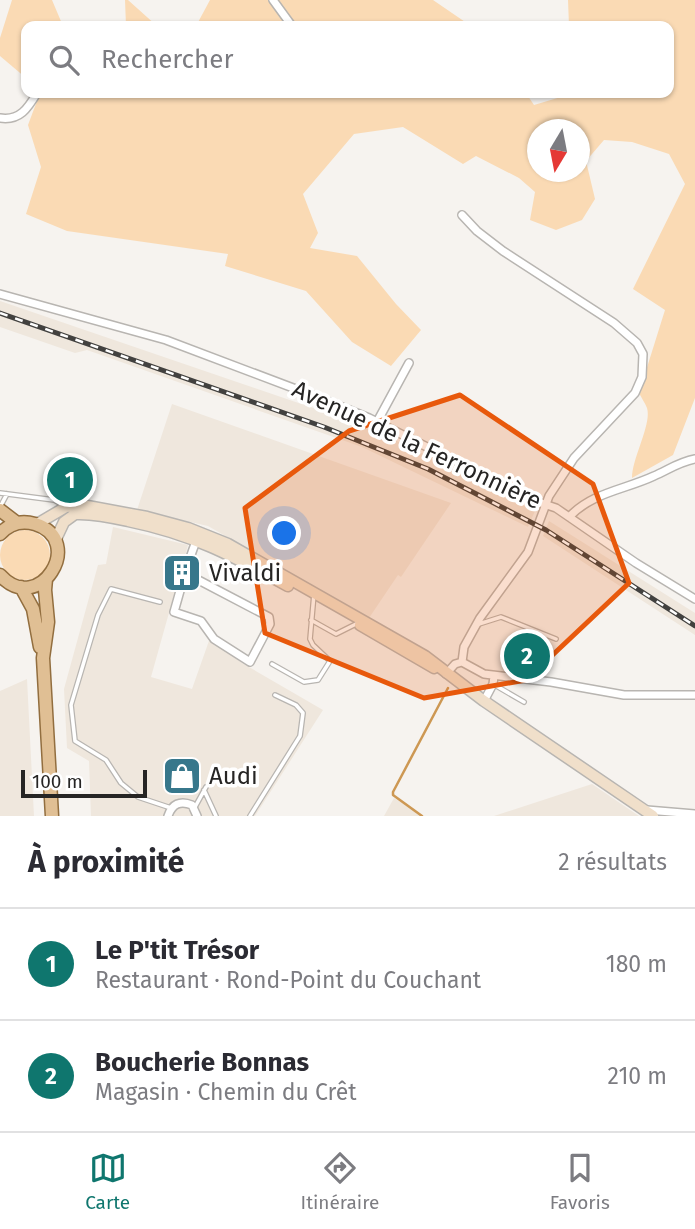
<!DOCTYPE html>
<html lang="fr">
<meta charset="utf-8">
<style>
:root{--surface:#fff;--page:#f7f7f7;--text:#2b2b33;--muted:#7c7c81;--line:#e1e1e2;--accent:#0f766e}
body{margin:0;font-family:"Fira Sans",sans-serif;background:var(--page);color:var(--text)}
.compass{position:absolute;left:527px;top:119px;width:63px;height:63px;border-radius:50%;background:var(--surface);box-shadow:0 2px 5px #0004;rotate:190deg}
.scale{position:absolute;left:21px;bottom:18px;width:126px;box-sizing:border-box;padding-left:7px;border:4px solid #262524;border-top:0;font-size:19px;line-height:24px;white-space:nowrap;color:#262524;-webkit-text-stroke:5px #fff;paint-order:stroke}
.you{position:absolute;left:285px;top:534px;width:24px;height:24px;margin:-18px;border:5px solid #fff;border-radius:50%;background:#1a73e8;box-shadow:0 0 0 10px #1a73e833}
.badge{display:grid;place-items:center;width:46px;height:46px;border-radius:50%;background:var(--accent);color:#fff;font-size:23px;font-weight:700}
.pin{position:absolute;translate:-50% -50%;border:4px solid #fff;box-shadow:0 2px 7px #0006}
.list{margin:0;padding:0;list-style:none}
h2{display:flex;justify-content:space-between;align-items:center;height:91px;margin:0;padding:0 28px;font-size:30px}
h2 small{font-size:23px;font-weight:400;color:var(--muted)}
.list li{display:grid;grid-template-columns:46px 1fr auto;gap:21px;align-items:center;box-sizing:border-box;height:112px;padding:0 28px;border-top:2px solid var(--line)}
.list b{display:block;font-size:26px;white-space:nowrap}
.list p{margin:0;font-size:23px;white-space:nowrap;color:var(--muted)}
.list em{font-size:23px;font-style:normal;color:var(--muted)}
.icon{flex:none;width:38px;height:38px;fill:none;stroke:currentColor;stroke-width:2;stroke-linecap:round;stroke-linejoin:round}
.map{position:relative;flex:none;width:695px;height:816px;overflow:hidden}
.search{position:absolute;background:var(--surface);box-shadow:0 2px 5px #0004;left:21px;right:21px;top:21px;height:77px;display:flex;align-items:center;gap:18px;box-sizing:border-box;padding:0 24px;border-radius:14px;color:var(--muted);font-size:26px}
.sheet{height:315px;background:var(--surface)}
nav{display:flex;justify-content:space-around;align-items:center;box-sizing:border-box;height:98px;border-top:2px solid var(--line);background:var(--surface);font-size:19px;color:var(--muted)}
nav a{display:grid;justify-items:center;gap:4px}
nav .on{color:var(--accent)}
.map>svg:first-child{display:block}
</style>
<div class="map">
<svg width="695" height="816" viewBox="0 0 695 816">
<rect width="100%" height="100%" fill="#f6f3ef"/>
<path fill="#efe7dd" d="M0,301L351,421L406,445L535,511L528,527L362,447L87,350L75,353L0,327Z
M172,404L451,503L401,577L398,575L369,618L208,526L137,510Z
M549,521L695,613V635L543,536Z
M113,527L188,545L151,677L192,689L210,638L242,663L323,710L255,816H91L89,761L67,748L64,689L98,565L106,564Z
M27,679L34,816H0V691Z
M592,784L639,816H494Z
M394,798L424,816H384Z"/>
<path fill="#fadab4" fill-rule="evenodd" d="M12,0H52L63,26H26V78L0,56V38Z
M125,0H128L157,26H126Z
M210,0H433L471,26H196Z
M568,0H695V398L673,455L632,478C632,458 652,424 647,408C645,403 641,397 639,393L665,310L633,289L685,184L669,154L632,142L604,140L586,161L595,199L582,220L556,230L530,220L535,192L519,178L476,156L463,164L403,127L354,134L303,194L318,233L310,248L357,256L396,304L421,330L391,366L352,342L306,291L225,266L228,254L67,231L26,214L41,167L28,125L40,93H526L534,105L574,93H669V26H569ZM538,130H580V172H538Z
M0 555a25 25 0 1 1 50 0a25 25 0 1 1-50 0Z"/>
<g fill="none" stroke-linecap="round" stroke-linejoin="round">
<path stroke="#cd9853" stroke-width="2.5" d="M422,816L393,795V792L448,688"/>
<defs>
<path id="service" d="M0,493L54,500L63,505
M0,507L7,494
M160,602L111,589L98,615L71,705L75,741L106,760L121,783L138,797L171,808
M311,620L336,634L356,624
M479,624L501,617L556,639
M272,664L304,682L318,680L330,661L313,645L310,639L314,594
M493,684L524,702
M204,790L216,816
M195,807L206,787
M250,816L300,736L303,713L296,705L275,695"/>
<path id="minor" d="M273,0L292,26
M0,118C20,121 28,108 37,93
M462,215L477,231L503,251L614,323L637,343L643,354L642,377L635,393L574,458L549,496L528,552L480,618L464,647L462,662
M0,294L166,340L317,397L369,418L535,501L556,508L636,563L695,599
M377,422L409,363
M569,517C593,492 624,490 654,476C668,470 679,462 695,459
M185,573L269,617L270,624L250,662L214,639L201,621L174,612C181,588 187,563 197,539
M462,662L484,674L551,682L624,695H695
M446,674L455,664L462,662
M484,701L493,684L494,676
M647,810L695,814
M168,816C172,804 180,800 192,805L197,816"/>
<path id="secondary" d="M37,524L66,507L82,505L147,517L188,528L228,544L425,656L484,701L653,816
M55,541L64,522L75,514C93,513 111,517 128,521C192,534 231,555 288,586
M360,625L434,668"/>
<path id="primary" d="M0,510L17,523
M0,534C9,524 21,520 35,524C87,540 39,618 0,575
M46,579L45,590L48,622L43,658L52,816
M21,587L33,609L40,647"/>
</defs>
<use href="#service" stroke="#b8b5b1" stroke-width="6"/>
<use href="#minor" stroke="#b8b5b1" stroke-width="10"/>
<use href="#secondary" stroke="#b8b5b1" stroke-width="13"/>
<use href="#primary" stroke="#926e3f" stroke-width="15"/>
<use href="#service" stroke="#fff" stroke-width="3.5"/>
<use href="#minor" stroke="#fff" stroke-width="7"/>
<use href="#secondary" stroke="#f0dfca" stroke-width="10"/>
<use href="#primary" stroke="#e0bf94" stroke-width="12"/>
<defs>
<path id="rail" d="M0,313L324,427L428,469L546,530L695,626"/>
</defs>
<use href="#rail" stroke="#42413f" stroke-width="5"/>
<use href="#rail" stroke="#fff" stroke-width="2.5" stroke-dasharray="8" stroke-linecap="butt"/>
</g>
<path fill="#e8590c" fill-opacity="0.2" stroke="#e8590c" stroke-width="5" stroke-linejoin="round" d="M460,395L593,484L629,583L526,680L424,698L265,633L245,508L349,431Z"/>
<defs>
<symbol id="building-square" viewBox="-11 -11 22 22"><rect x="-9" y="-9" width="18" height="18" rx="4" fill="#37778b" stroke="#fff"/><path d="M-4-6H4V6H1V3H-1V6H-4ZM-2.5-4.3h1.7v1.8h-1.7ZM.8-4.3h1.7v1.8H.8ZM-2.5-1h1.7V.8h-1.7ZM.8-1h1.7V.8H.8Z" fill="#fff"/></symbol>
<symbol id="shop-square" viewBox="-11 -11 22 22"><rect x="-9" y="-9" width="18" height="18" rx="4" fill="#37778b" stroke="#fff"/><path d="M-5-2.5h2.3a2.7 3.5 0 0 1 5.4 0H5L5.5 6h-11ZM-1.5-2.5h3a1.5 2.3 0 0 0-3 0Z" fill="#fff"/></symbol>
</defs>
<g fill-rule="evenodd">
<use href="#building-square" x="160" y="551" width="44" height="44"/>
<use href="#shop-square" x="160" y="754" width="44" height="44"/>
</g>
<g text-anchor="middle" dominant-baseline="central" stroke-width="7" stroke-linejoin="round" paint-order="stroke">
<g font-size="24" fill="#262524" stroke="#fff">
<text transform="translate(417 445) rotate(25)">Avenue de la Ferronnière</text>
</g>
<g font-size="24" fill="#262524" stroke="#fff" text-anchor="start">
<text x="209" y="573">Vivaldi</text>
<text x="209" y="776">Audi</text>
</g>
</g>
</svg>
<svg class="compass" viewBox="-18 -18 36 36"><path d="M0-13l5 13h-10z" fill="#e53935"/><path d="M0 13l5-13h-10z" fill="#7c7c81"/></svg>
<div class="scale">100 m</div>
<div class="you"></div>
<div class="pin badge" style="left:70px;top:480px">1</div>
<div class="pin badge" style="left:527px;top:656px">2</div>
<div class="search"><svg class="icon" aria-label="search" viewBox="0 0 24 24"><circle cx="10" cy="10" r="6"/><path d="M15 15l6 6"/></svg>Rechercher</div>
</div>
<section class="sheet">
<h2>À proximité<small>2 résultats</small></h2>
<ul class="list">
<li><span class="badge">1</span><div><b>Le P'tit Trésor</b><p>Restaurant · Rond-Point du Couchant</p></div><em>180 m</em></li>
<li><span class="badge">2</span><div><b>Boucherie Bonnas</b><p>Magasin · Chemin du Crêt</p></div><em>210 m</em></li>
</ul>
</section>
<nav>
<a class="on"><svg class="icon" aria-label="map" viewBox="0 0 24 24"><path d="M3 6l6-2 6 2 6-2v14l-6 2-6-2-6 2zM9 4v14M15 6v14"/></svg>Carte</a>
<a><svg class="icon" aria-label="directions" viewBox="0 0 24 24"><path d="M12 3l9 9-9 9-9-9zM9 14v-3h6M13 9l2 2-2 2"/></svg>Itinéraire</a>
<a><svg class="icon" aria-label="saved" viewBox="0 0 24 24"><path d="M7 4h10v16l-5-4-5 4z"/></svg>Favoris</a>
</nav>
